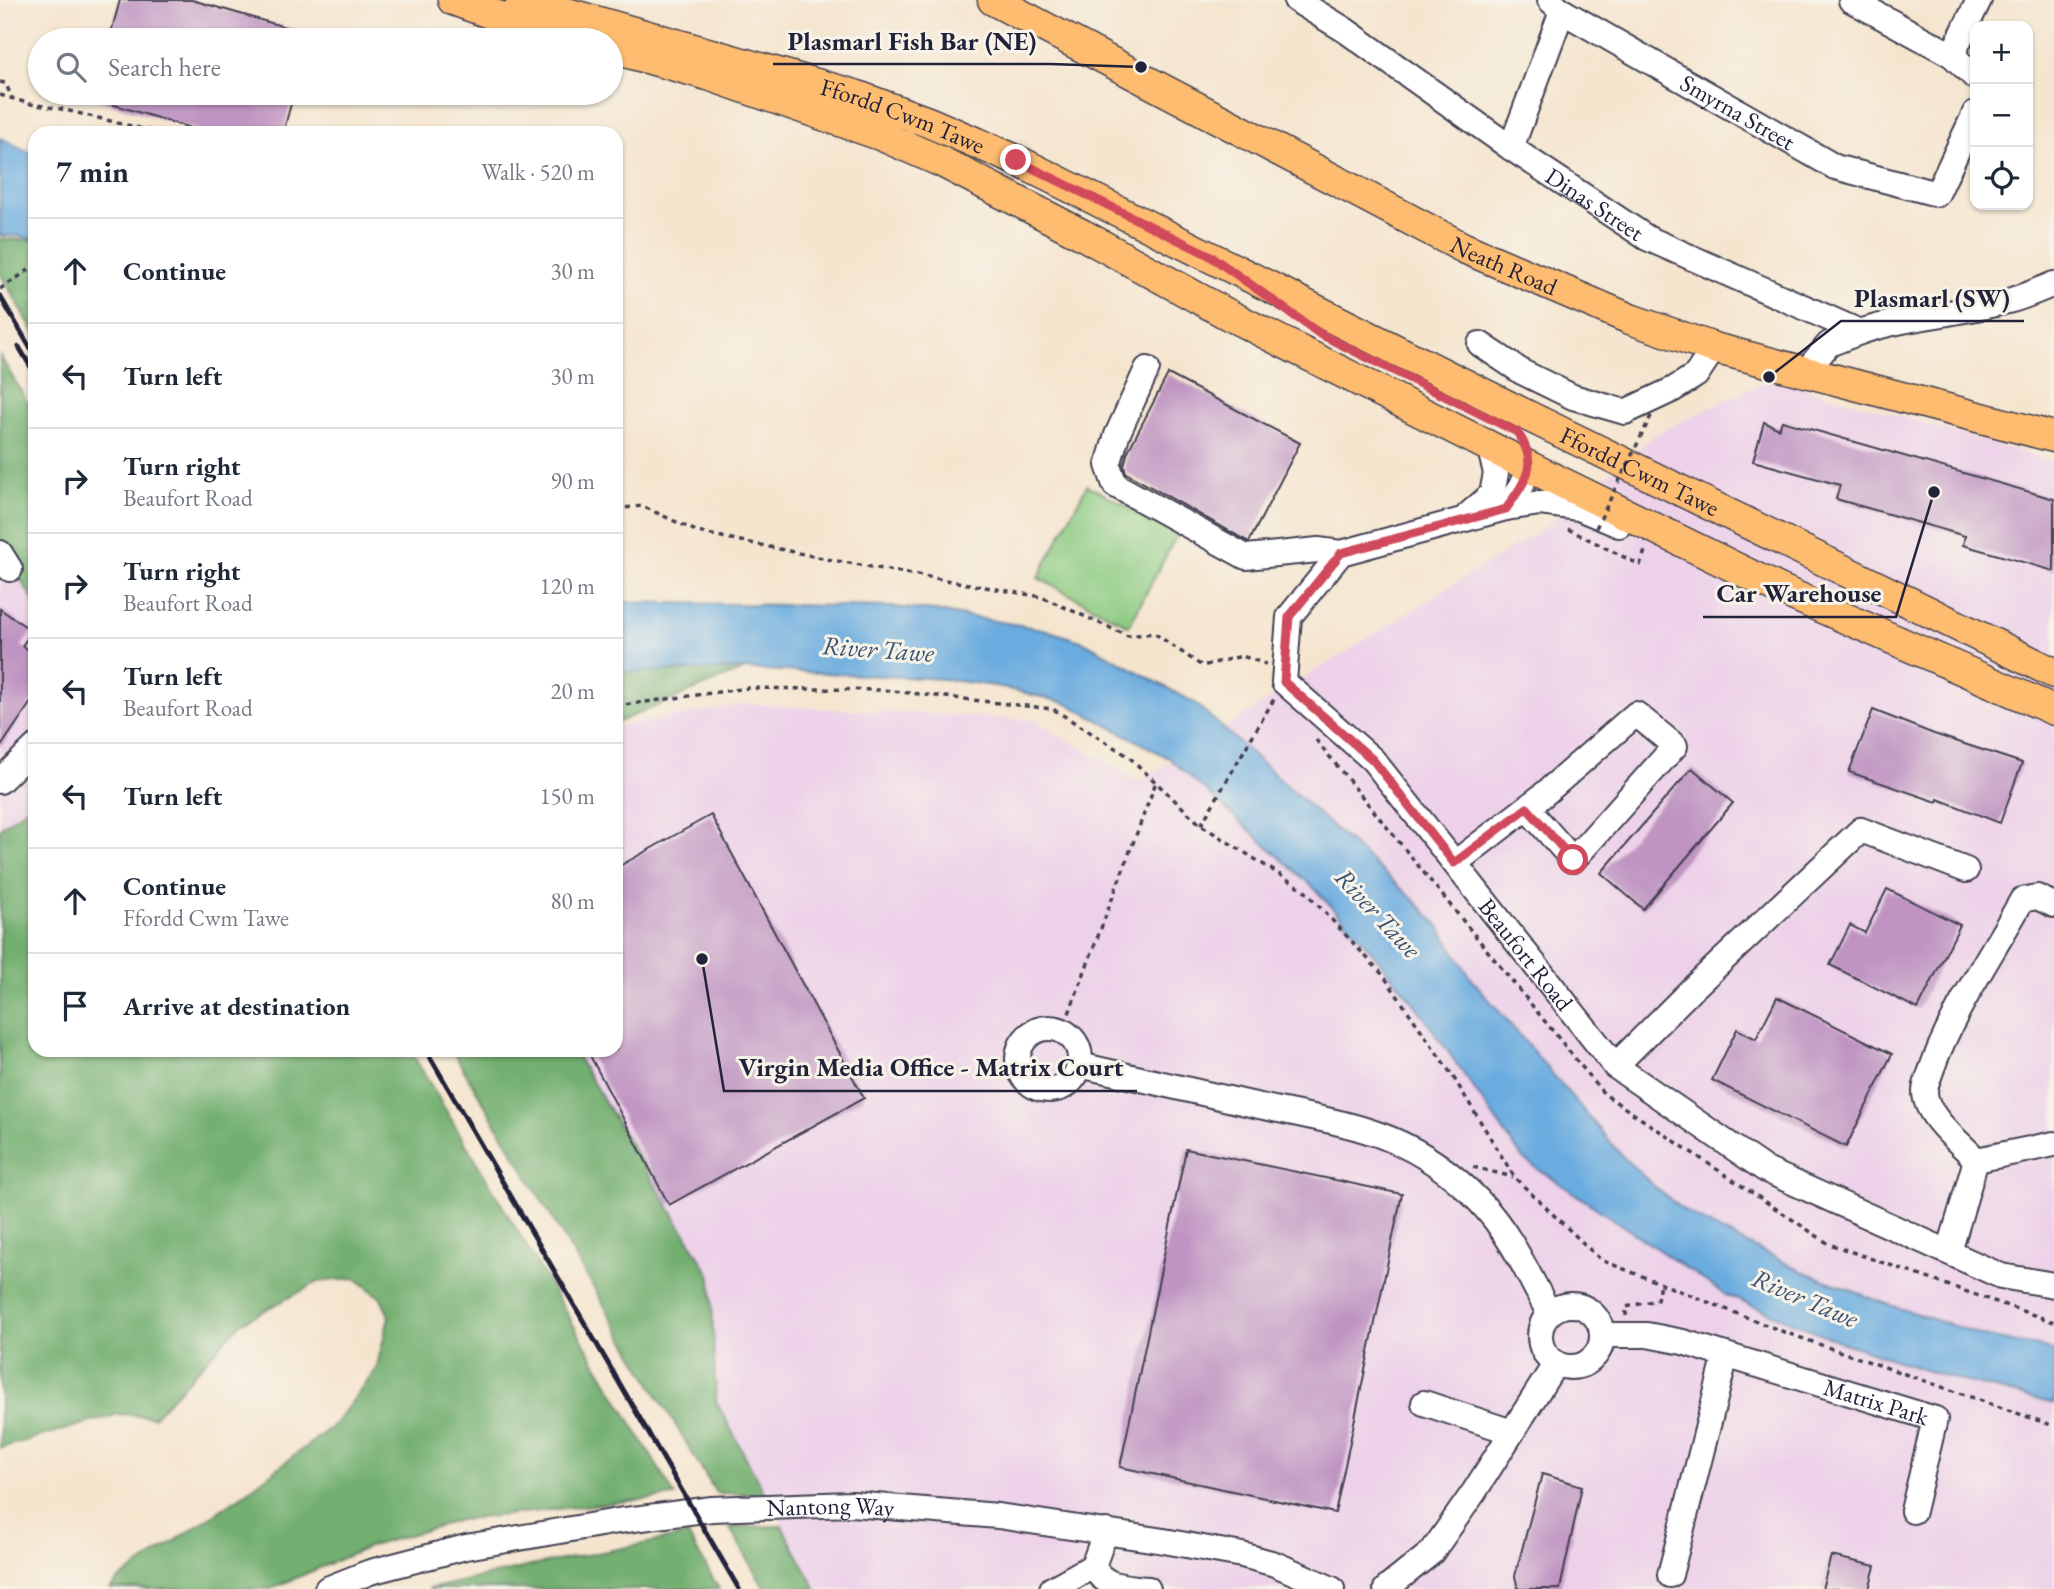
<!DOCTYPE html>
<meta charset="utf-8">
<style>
:root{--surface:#fff;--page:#f2f2f3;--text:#1f2937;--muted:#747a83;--line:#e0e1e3}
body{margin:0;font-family:"EB Garamond",serif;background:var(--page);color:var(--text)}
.controls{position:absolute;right:21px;top:21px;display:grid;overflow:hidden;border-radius:14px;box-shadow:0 2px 5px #0004}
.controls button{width:63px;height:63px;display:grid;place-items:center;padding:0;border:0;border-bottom:2px solid var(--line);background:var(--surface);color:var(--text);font:35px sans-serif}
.stop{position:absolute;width:21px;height:21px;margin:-16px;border:5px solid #d1495b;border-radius:50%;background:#fff}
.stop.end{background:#d1495b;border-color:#fff;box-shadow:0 2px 7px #0008}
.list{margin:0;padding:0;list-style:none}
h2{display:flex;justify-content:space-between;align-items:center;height:91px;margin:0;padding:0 28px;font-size:30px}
h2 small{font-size:23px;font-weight:400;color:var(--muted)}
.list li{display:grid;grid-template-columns:46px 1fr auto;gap:21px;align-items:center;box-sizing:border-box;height:105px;padding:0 28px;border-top:2px solid var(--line)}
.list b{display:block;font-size:26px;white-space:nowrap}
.list p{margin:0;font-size:23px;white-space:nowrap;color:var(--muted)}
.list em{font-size:23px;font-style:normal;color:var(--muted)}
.icon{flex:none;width:38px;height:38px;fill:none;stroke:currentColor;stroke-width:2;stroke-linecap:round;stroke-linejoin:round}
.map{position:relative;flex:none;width:2054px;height:1589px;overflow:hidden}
.search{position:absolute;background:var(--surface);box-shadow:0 2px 5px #0004;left:28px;top:28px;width:595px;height:77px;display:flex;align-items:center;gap:18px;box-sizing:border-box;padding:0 24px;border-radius:38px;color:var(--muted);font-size:26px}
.panel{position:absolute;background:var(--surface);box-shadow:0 2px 5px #0004;left:28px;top:126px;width:595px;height:931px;border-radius:21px}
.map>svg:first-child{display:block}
</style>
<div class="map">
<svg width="2054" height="1589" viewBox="0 0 2054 1589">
<rect width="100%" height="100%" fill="#f7f3e8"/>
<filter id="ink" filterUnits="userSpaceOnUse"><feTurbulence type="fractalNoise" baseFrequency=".0143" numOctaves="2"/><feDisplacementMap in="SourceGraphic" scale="14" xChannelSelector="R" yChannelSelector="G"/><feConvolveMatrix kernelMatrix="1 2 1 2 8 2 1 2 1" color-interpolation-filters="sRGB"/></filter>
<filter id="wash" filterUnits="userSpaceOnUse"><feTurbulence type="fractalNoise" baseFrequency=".00686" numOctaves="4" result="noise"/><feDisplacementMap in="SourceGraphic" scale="28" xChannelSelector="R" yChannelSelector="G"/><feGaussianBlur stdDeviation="1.57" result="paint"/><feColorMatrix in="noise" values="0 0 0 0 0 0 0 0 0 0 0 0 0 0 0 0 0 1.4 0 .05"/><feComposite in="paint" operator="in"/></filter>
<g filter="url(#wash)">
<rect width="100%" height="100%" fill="#f5e5cf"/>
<path fill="#edd1e9" d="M1772,378L2054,462V1589H816L716,1401L569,1050H616V727L744,704L1033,720L1138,782L1542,529L1657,433Z
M0,532L35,591V802L0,828Z"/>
<path fill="#8dcb82" stroke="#58765e" stroke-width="2" d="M1087,485L1178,533L1129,626L1038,578Z"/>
<path fill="#72af70" stroke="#4a6856" stroke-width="2" d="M0,239L35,240V334L0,273Z
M0,356L35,415V603L0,546Z
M745,669L616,723V672Z
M35,802V1050H410L675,1496L460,1520L371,1546L270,1589H110L118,1580L244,1494L334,1425L376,1370L389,1316L381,1298L355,1278L318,1282L241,1323L154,1417L119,1414L0,1448V828Z
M452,1050H573L711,1276L716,1401L765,1494L716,1493Z
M782,1526L816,1589H765L729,1527Z
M688,1535L719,1589H428L531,1566Z"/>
<path fill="#6bacdf" stroke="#46678d" stroke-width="2" d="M0,138L35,155V239L19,236H0Z
M616,602L892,607L935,611L1043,629L1084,642L1195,703L1414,900L1438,925L1470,977L1622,1156L1657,1189L1685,1211L1721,1231L1802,1271L1884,1303L1987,1337L2054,1350V1404L1936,1374L1841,1342L1726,1295L1523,1159L1417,1007L1358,935L1313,887L1169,758L1066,703L996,686L943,679L745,669L616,672Z"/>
<g id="blocks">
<path fill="#bf94c2" d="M120,0H192L316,36L315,40H109Z
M85,93H294L283,133H207L85,96Z
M1168,374L1300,443L1249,542L1126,473L1124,465L1128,451Z
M1782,421L2054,499V571L1963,545L1965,536L1836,499L1840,485L1753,461L1764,422L1779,429Z
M0,609L32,631L22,646L35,654V696L0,748Z
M1873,710L1934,734L2022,763L2000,823L1938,799L1937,802L1849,772Z
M1692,768L1733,803L1643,909L1601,873Z
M711,815L864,1098L669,1205L587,1050H616V868Z
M1887,889L1960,925L1918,1009L1830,965L1850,925L1865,933Z
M1777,997L1892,1054L1846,1147L1712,1080L1737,1029L1756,1039Z
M1186,1149L1402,1194L1335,1513L1120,1467Z
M1542,1474L1582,1486L1560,1589H1518L1515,1576Z
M1831,1556L1875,1566L1869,1589H1822Z"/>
</g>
</g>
<g filter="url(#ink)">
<use href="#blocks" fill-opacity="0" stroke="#423f51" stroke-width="2"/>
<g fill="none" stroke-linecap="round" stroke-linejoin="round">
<defs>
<g id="minor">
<path id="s1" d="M1296,0L1345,30L1511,148L1647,238L1860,332L1829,344L1806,371"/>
<path id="s2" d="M1550,0L1562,11L1835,167L1937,194L1975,113"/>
<path d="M1851,0L1952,55L1975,77"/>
<path d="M1952,55L1979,0"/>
<path d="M1511,148L1562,11"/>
<path d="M1860,332C1908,316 1959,314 2008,301C2024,297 2039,290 2054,284"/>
<path d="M1480,344L1522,372L1573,397L1625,412L1674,389L1696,375L1714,348"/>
<path d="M1147,369L1117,435L1108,465L1115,485L1246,557L1318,550L1341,553"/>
<path id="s3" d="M1530,467L1522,485L1506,508L1341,553L1289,617L1284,682L1373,760L1615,1066L1766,1170L2001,1276L2054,1285"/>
<path d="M1506,508L1540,503L1579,508L1619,525"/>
<path d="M1468,515L1492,494L1496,473L1489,446"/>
<path d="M0,553L10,569"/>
<path d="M0,781L35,747"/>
<path d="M1455,863L1542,796L1636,714L1675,746L1573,860L1527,808"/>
<circle cx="1049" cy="1059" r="31"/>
<path d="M1079,1065C1138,1078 1197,1092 1255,1105C1347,1125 1410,1129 1479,1201C1510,1233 1528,1274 1549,1313"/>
<path d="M1615,1066L1691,990L1861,830L1966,870"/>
<path d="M1976,1160C1961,1143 1925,1116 1925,1092C1925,1085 1929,1077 1931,1071C1951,1013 1992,954 2022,900L2037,897L2054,905"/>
<path d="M1976,1160L2054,1144"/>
<path d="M1949,1252L1976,1160"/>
<circle cx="1571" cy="1336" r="31"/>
<path id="s4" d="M1602,1335H1647L1683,1342L1935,1419L1913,1511"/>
<path d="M1424,1403L1512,1432"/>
<path d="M1106,1531L1093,1566C1104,1588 1124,1586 1148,1589"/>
<path d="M1670,1575L1726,1355"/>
<path id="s5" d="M327,1589L370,1572L466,1547L618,1521L712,1509L852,1504L998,1516L1164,1541L1242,1555L1275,1564L1332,1589"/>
<path d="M1052,1589L1093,1566"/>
<path d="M1386,1589L1432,1552L1474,1492L1556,1363"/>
</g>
<g id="major">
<path d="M453,0L517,23L582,40"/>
<path id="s6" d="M521,0L855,95L928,122L1016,160L1528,416L2054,673"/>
<path id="s7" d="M993,0L1464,248L1630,319L1714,348L2054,437"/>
<path d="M611,48L708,75L880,135L944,163L1083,235L1227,314L1530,467L1779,589L2054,710"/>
</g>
</defs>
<use href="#minor" stroke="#423f51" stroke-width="28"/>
<use href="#major" stroke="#423f51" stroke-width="33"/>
<path stroke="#423f51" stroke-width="3.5" stroke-dasharray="5 5" stroke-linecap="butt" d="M0,82L5,83L12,97
M0,95L31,104L61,109L160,133
M0,289L35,266
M616,509L642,506L698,532L832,560L1042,597L1128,636L1154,633L1202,666L1242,656L1266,664
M1568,529L1640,565L1645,551L1643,550
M616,706L748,688L883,690L1053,709L1128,756L1201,825L1304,890L1383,975L1452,1075L1515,1178L1601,1260L1784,1332L2054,1426
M1316,740L1604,1094L1829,1244L2054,1322
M1201,825L1274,699
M1062,1032L1156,782
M1473,1167L1513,1177
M1626,1316V1307L1657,1300L1660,1283"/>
<use href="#minor" stroke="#fff" stroke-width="24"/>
<use href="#major" stroke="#fdbc70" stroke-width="30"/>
<path stroke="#22223b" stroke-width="5" d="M0,296L35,356
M19,347L35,374
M426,1050L739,1589"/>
<path stroke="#423f51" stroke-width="3.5" stroke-dasharray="5 5" stroke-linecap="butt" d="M1596,528L1652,414"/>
</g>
</g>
<g fill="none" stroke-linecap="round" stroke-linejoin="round" filter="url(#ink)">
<path stroke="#d1495b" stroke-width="9" d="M1016,160L1209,255L1320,334L1517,432C1540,464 1526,480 1506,509L1341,553L1289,617L1284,682L1373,760L1454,863L1527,808L1573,860"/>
</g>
<g text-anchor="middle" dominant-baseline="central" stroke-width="6" stroke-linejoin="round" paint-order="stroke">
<g font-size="24" fill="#22223b" stroke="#f7f3e8">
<text stroke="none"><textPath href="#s2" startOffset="219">Smyrna Street</textPath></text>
<text stroke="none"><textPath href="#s6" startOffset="399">Ffordd Cwm Tawe</textPath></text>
<text stroke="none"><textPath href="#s1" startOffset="362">Dinas Street</textPath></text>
<text stroke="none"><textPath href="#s7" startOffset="576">Neath Road</textPath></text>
<text stroke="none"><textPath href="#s6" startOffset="1218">Ffordd Cwm Tawe</textPath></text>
<text stroke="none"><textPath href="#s3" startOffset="732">Beaufort Road</textPath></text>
<text stroke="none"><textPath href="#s4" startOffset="284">Matrix Park</textPath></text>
<text stroke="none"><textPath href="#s5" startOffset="513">Nantong Way</textPath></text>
</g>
<g font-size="26" font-style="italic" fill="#3c5274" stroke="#f7f3e8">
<text transform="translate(878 649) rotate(4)">River Tawe</text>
<text transform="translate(1378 913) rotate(47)">River Tawe</text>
<text transform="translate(1805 1298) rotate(23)">River Tawe</text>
</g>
</g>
<path fill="none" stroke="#22223b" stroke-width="2.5" d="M1141 67L1050 64H773M1769 377L1841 321H2024M1934 492L1896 617H1703M702 959L724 1091H1137"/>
<g fill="#22223b" stroke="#f7f3e8" stroke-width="2.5">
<circle cx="1141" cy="67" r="7"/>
<circle cx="1769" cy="377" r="7"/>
<circle cx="1934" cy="492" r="7"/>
<circle cx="702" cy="959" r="7"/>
</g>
<g font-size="26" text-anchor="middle" font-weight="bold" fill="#22223b" stroke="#f7f3e8" stroke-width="6" stroke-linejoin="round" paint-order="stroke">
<text x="912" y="50">Plasmarl Fish Bar (NE)</text>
<text x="1932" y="307">Plasmarl (SW)</text>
<text x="1799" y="602">Car Warehouse</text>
<text x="931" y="1076">Virgin Media Office - Matrix Court</text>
</g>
</svg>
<div class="controls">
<button>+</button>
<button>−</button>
<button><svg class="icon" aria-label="locate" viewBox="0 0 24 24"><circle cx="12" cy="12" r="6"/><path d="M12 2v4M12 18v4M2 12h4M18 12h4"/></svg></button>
</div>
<div class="stop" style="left:1573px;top:860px"></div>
<div class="stop end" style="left:1016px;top:160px"></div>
<div class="search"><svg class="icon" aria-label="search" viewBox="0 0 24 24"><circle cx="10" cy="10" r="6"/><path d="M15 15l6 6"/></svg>Search here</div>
<section class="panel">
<h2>7 min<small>Walk · 520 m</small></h2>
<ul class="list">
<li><svg class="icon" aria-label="ahead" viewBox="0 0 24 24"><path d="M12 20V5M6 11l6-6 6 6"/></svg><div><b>Continue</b></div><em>30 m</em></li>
<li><svg class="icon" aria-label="left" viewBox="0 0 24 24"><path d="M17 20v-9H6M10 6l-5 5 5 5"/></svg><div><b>Turn left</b></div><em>30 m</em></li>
<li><svg class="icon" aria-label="right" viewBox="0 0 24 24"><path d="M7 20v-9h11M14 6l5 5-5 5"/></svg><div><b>Turn right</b><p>Beaufort Road</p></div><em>90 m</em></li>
<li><svg class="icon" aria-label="right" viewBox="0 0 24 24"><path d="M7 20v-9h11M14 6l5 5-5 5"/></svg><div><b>Turn right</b><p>Beaufort Road</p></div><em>120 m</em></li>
<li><svg class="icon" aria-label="left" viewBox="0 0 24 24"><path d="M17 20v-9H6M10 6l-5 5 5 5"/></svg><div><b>Turn left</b><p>Beaufort Road</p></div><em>20 m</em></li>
<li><svg class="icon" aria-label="left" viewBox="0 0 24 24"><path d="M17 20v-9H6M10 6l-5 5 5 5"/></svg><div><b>Turn left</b></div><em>150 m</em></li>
<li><svg class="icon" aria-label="ahead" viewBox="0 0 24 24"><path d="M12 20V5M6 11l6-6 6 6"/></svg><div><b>Continue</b><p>Ffordd Cwm Tawe</p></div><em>80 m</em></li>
<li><svg class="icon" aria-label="arrive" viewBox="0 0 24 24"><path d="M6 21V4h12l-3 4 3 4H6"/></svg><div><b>Arrive at destination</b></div></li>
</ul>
</section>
</div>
